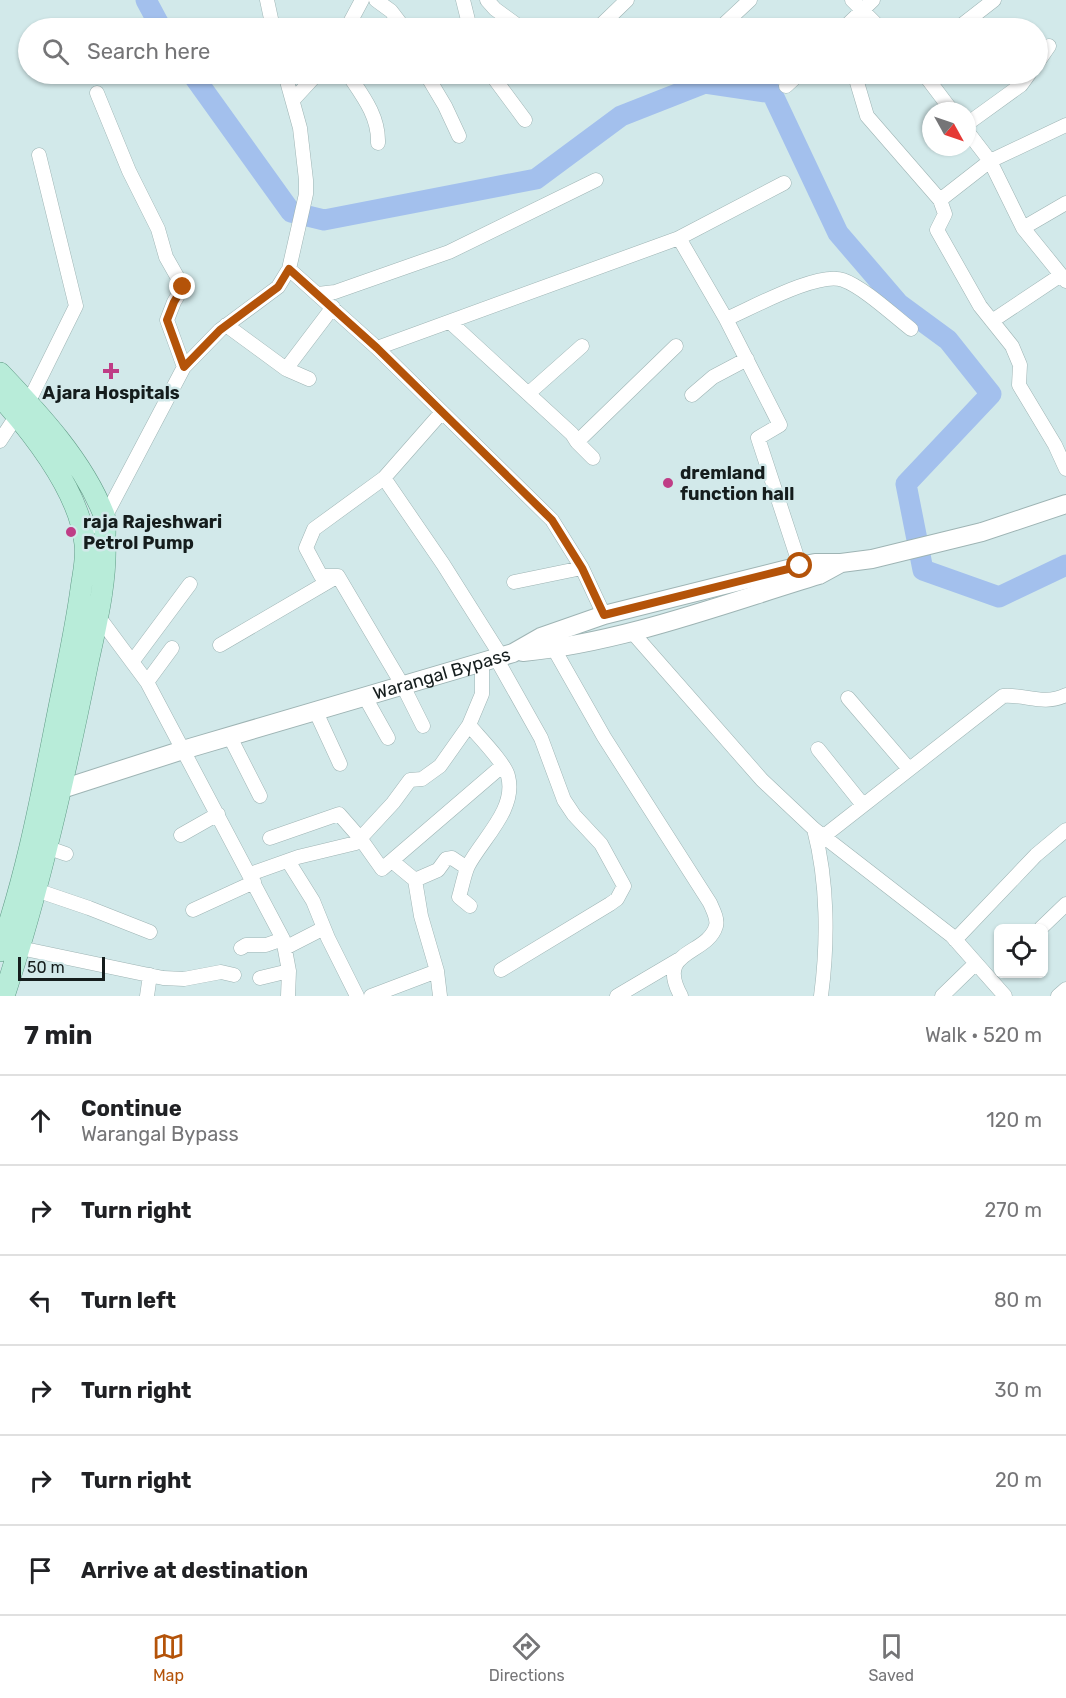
<!DOCTYPE html>
<meta charset="utf-8">
<style>
:root{--surface:#fff;--page:#f6f6f6;--text:#202124;--muted:#757577;--line:#e0e0e0;--accent:#b45309}
body{margin:0;font-family:Rubik,sans-serif;background:var(--page);color:var(--text)}
.controls{position:absolute;right:18px;bottom:18px;display:grid;overflow:hidden;border-radius:9px;box-shadow:0 2px 4px #0004}
.controls button{width:54px;height:54px;display:grid;place-items:center;padding:0;border:0;border-bottom:2px solid var(--line);background:var(--surface);color:var(--text);font:30px sans-serif}
.compass{position:absolute;left:922px;top:102px;width:54px;height:54px;border-radius:50%;background:var(--surface);box-shadow:0 2px 4px #0004;rotate:130deg}
.scale{position:absolute;left:18px;bottom:15px;width:87px;box-sizing:border-box;padding-left:6px;border:3px solid #151d1d;border-top:0;font-size:16px;line-height:21px;white-space:nowrap;color:#151d1d;-webkit-text-stroke:4px #d2e9ea;paint-order:stroke}
.stop{position:absolute;width:18px;height:18px;margin:-14px;border:4px solid #b45309;border-radius:50%;background:#fff}
.stop.end{background:#b45309;border-color:#fff;box-shadow:0 2px 6px #0008}
.list{margin:0;padding:0;list-style:none}
h2{display:flex;justify-content:space-between;align-items:center;height:78px;margin:0;padding:0 24px;font-size:26px}
h2 small{font-size:20px;font-weight:400;color:var(--muted)}
.list li{display:grid;grid-template-columns:39px 1fr auto;gap:18px;align-items:center;box-sizing:border-box;height:90px;padding:0 24px;border-top:2px solid var(--line)}
.list b{display:block;font-size:22px;white-space:nowrap}
.list p{margin:0;font-size:20px;white-space:nowrap;color:var(--muted)}
.list em{font-size:20px;font-style:normal;color:var(--muted)}
.icon{flex:none;width:33px;height:33px;fill:none;stroke:currentColor;stroke-width:2;stroke-linecap:round;stroke-linejoin:round}
.map{position:relative;flex:none;width:1066px;height:996px;overflow:hidden}
.search{position:absolute;background:var(--surface);box-shadow:0 2px 4px #0004;left:18px;right:18px;top:18px;height:66px;display:flex;align-items:center;gap:15px;box-sizing:border-box;padding:0 21px;border-radius:33px;color:var(--muted);font-size:22px}
.sheet{height:618px;background:var(--surface)}
nav{display:flex;justify-content:space-around;align-items:center;box-sizing:border-box;height:84px;border-top:2px solid var(--line);background:var(--surface);font-size:16px;color:var(--muted)}
nav a{display:grid;justify-items:center;gap:3px}
nav .on{color:var(--accent)}
.map>svg:first-child{display:block}
</style>
<div class="map">
<svg width="1066" height="996" viewBox="0 0 1066 996">
<rect width="100%" height="100%" fill="#d2e9ea"/>
<g fill="none" stroke-linecap="round" stroke-linejoin="round">
<path stroke="#a3c0ed" stroke-width="21" d="M146,0L161,28
M192,74L291,212L324,220L536,179L621,116L705,83L772,93L838,233L899,304L948,340L991,394L906,484L923,570L999,597L1066,565"/>
<defs>
<path id="minor" d="M267,0L273,28
M376,0L391,11L404,28
M463,0L470,28
M487,0L495,9L521,28
M852,0L880,28
M347,28L362,0
M598,28L627,0
M720,28L750,0
M844,28L873,0
M958,28L994,0
M1038,62L1049,46
M348,74C362,95 379,116 378,143
M426,74L445,106L459,136
M491,74L525,120
M852,74L856,79L867,116L940,200L990,161L1066,125
M924,74L952,111
M786,86L799,74
M97,93L129,171L158,229L166,257L183,287L174,302L167,320L184,367
M293,100L317,74
M967,124L1021,85L1029,74
M967,131L990,161L1023,228L1066,281
M940,200L945,214L937,230L980,306L1012,346L1020,365L1019,385L1055,445L1066,469
M1023,228L1066,203
M679,238L784,183
M289,269L377,348L552,520L582,568L604,615
M318,294L335,292L449,252L596,180
M726,319C752,308 818,271 843,280C863,287 893,315 911,329
M992,321L1061,275
M450,322L572,434L577,442L676,346
M226,325L286,369L309,379
M377,348L679,238L726,319L780,425L758,438L800,566
M286,369L333,307
M529,393L582,346
M692,395L713,377L747,359
M0,441L17,415L28,403L76,306L39,155
M577,442L593,458
M384,478L443,564L501,656
M83,533L105,517L184,367L220,330L278,287L289,269L306,194V180L300,128L285,74
M514,582L582,568
M98,616L147,682L283,939L289,971L288,996
M632,632L762,780L814,829L952,936L1005,996
M220,645L338,576
M554,649L604,737L710,903C713,910 718,919 716,926C707,956 655,949 681,996
M496,658L541,738L564,800L574,815L601,844L624,886L617,899L610,904L501,970
M132,662L190,584
M147,682L172,648
M365,697L388,738
M848,698L909,769
M316,712L340,764
M469,725C478,736 505,763 508,776C517,809 482,839 468,866C464,875 462,887 459,897L470,906
M423,726L403,686L338,576H321L306,548L314,529L384,478L442,412
M230,737L260,796
M818,749L863,805
M814,829C828,882 828,943 821,996
M181,835L218,814
M824,836L1003,696C1027,694 1042,706 1066,695
M270,838L339,814L360,838L382,869L502,766
M46,847L66,854
M288,861L313,901L328,938L357,996
M392,861L415,880L438,870L446,859L452,858L467,868
M250,874L298,857L356,843L393,803L410,780L422,779L440,766L469,725L482,694V662
M415,880L421,916L437,971L440,996
M36,890L89,908L150,932
M193,910L254,882
M1041,928L1066,904
M955,940L1036,855L1066,830
M20,948L163,978L184,979L221,972L234,975
M241,948L246,945H266L283,939
M285,948L324,928
M260,978L289,971
M147,996L150,975
M371,996L437,971
M617,996L678,960
M942,996L976,963
M1058,996L1066,989"/>
<g id="secondary">
<path d="M523,652C624,642 723,604 819,575L841,563L872,559L982,532L1066,504"/>
<path id="s1" d="M49,791L62,789L183,750L496,658L513,653L541,637L604,615L800,566L815,563H841"/>
</g>
<path id="primary" d="M0,373C39,414 83,461 104,515C106,521 105,530 105,537C107,580 97,621 88,662C65,775 40,887 4,996
M0,396C33,433 80,493 85,544C87,558 83,574 81,589C77,619 71,648 65,678C46,769 31,863 0,951"/>
</defs>
<use href="#minor" stroke="#9eb4b4" stroke-width="15"/>
<use href="#secondary" stroke="#9eb4b4" stroke-width="20"/>
<use href="#primary" stroke="#609b86" stroke-width="22"/>
<use href="#minor" stroke="#fff" stroke-width="14"/>
<use href="#secondary" stroke="#fff" stroke-width="18"/>
<use href="#primary" stroke="#b8ecd9" stroke-width="21"/>
</g>
<g fill="none" stroke-linecap="round" stroke-linejoin="round">
<path stroke="#b45309" stroke-width="8" d="M183,287L174,302L167,320L184,367L220,330L278,287L289,269L377,348L552,520L582,568L604,615L800,566"/>
</g>
<g fill="#bf3d86" stroke="#d2e9ea" stroke-width="2">
<path d="M108 362h6v6h6v6h-6v6h-6v-6h-6v-6h6z"/>
<circle cx="668" cy="483" r="6"/>
<circle cx="71" cy="532" r="6"/>
</g>
<g text-anchor="middle" dominant-baseline="central" stroke-width="5" stroke-linejoin="round" paint-order="stroke">
<g font-size="18" font-weight="bold" fill="#151d1d" stroke="#d2e9ea" text-anchor="start">
<text x="111" y="393" text-anchor="middle">Ajara Hospitals</text>
<text x="680" y="473">dremland<tspan x="680" dy="21">function hall</tspan></text>
<text x="83" y="522">raja Rajeshwari<tspan x="83" dy="21">Petrol Pump</tspan></text>
</g>
<g font-size="18" fill="#151d1d" stroke="#d2e9ea">
<text stroke="none"><textPath href="#s1" startOffset="410">Warangal Bypass</textPath></text>
</g>
</g>
</svg>
<div class="controls">
<button><svg class="icon" aria-label="locate" viewBox="0 0 24 24"><circle cx="12" cy="12" r="6"/><path d="M12 2v4M12 18v4M2 12h4M18 12h4"/></svg></button>
</div>
<svg class="compass" viewBox="-18 -18 36 36"><path d="M0-13l5 13h-10z" fill="#e53935"/><path d="M0 13l5-13h-10z" fill="#757577"/></svg>
<div class="scale">50 m</div>
<div class="stop" style="left:800px;top:566px"></div>
<div class="stop end" style="left:183px;top:287px"></div>
<div class="search"><svg class="icon" aria-label="search" viewBox="0 0 24 24"><circle cx="10" cy="10" r="6"/><path d="M15 15l6 6"/></svg>Search here</div>
</div>
<section class="sheet">
<h2>7 min<small>Walk · 520 m</small></h2>
<ul class="list">
<li><svg class="icon" aria-label="ahead" viewBox="0 0 24 24"><path d="M12 20V5M6 11l6-6 6 6"/></svg><div><b>Continue</b><p>Warangal Bypass</p></div><em>120 m</em></li>
<li><svg class="icon" aria-label="right" viewBox="0 0 24 24"><path d="M7 20v-9h11M14 6l5 5-5 5"/></svg><div><b>Turn right</b></div><em>270 m</em></li>
<li><svg class="icon" aria-label="left" viewBox="0 0 24 24"><path d="M17 20v-9H6M10 6l-5 5 5 5"/></svg><div><b>Turn left</b></div><em>80 m</em></li>
<li><svg class="icon" aria-label="right" viewBox="0 0 24 24"><path d="M7 20v-9h11M14 6l5 5-5 5"/></svg><div><b>Turn right</b></div><em>30 m</em></li>
<li><svg class="icon" aria-label="right" viewBox="0 0 24 24"><path d="M7 20v-9h11M14 6l5 5-5 5"/></svg><div><b>Turn right</b></div><em>20 m</em></li>
<li><svg class="icon" aria-label="arrive" viewBox="0 0 24 24"><path d="M6 21V4h12l-3 4 3 4H6"/></svg><div><b>Arrive at destination</b></div></li>
</ul>
</section>
<nav>
<a class="on"><svg class="icon" aria-label="map" viewBox="0 0 24 24"><path d="M3 6l6-2 6 2 6-2v14l-6 2-6-2-6 2zM9 4v14M15 6v14"/></svg>Map</a>
<a><svg class="icon" aria-label="directions" viewBox="0 0 24 24"><path d="M12 3l9 9-9 9-9-9zM9 14v-3h6M13 9l2 2-2 2"/></svg>Directions</a>
<a><svg class="icon" aria-label="saved" viewBox="0 0 24 24"><path d="M7 4h10v16l-5-4-5 4z"/></svg>Saved</a>
</nav>
